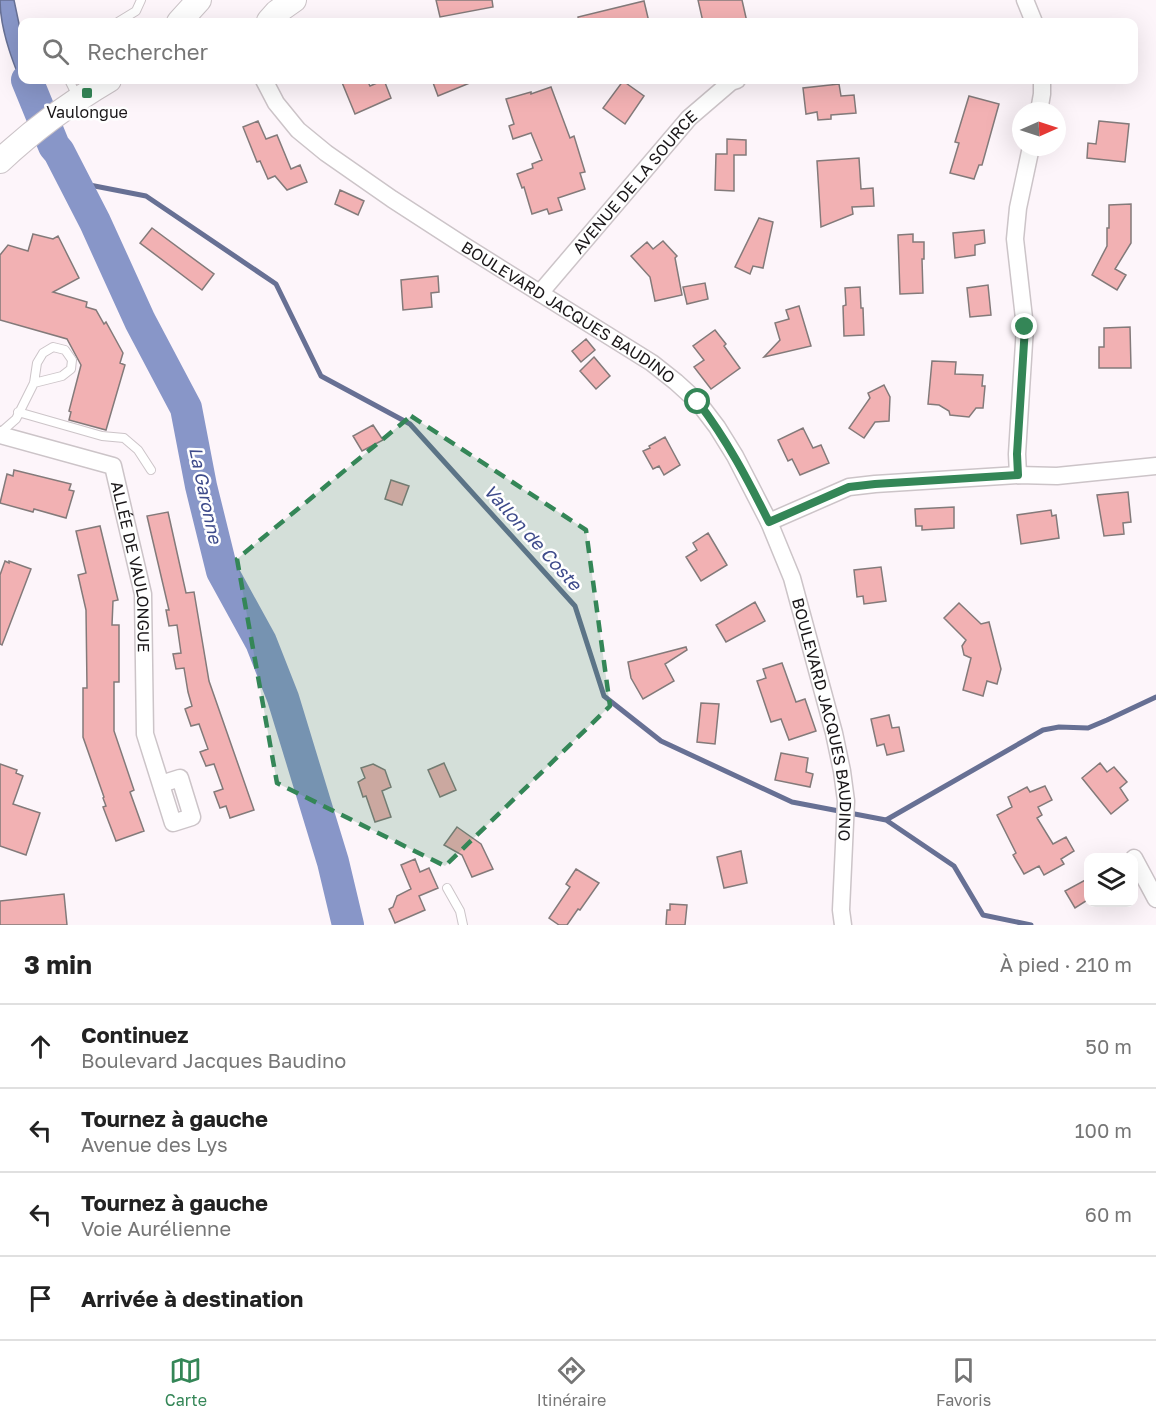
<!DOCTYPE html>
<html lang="fr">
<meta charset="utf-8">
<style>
:root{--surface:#fff;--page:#f2f2f2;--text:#222;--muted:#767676;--line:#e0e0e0;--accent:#348657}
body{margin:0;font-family:"Golos Text",sans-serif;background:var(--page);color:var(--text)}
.controls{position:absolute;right:18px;bottom:18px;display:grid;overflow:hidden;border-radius:12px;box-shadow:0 6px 24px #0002}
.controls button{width:54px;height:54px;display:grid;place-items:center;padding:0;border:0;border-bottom:2px solid var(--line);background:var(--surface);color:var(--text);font:30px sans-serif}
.compass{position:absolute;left:1012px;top:102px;width:54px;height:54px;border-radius:50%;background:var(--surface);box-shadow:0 6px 24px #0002;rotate:87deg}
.stop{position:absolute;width:18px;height:18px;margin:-14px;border:4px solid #348657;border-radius:50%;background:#fff}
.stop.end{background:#348657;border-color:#fff;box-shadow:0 2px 6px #0008}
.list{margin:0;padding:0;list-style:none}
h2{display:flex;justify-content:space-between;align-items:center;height:78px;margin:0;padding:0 24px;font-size:26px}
h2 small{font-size:20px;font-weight:400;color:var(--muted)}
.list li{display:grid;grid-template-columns:39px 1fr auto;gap:18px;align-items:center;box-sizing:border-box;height:84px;padding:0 24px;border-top:2px solid var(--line)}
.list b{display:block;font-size:22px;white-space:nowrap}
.list p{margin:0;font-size:20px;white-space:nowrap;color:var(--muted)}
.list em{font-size:20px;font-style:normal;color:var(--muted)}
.icon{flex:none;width:33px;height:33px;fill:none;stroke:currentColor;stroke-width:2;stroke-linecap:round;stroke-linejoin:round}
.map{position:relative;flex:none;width:1156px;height:925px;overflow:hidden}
.search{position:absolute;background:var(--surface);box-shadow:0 6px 24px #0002;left:18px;right:18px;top:18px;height:66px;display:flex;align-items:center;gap:15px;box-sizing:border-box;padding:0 21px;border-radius:12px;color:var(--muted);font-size:22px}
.sheet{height:414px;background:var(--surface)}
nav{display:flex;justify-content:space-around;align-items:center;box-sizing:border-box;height:84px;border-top:2px solid var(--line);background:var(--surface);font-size:16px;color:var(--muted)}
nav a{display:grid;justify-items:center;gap:3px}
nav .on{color:var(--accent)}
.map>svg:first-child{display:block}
</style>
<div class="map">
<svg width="1156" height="925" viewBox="0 0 1156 925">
<rect width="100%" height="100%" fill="#fdf5fa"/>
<path fill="#8896c8" stroke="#677094" stroke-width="1.5" d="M0,0H14L22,38V80H37C52,115 65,144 74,182C69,178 64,174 61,169C48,150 39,127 31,106C18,75 0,35 0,0Z"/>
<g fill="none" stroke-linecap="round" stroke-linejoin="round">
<path stroke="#677094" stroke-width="5" d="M74,182L146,196L276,284L321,376L410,424L575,606L604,696L661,741L792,802L886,820L954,866L983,915L1031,925
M886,820L1043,730L1059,727L1088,728L1107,720L1156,697"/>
<path stroke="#8896c8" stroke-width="32" d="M27,80L54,146L59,152L95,222L140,321L186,408L201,486L222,571L261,642L283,698L333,862L348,925"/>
</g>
<path fill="#f2b1b3" stroke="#837a7a" stroke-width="1.5" d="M436,0H492L493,7L440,17Z
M698,0H742L747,22H703Z
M644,1L649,22H579L578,17Z
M341,80H367L370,86L384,80L391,98L355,114Z
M432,80H477L438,96Z
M623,81L644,96L625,124L603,108Z
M839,84L841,96L854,95L856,113L831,115V119L818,120L817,112L806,114L803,88Z
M551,87L570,138L574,136L585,172L580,173L585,189L558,198L562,210L549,214L547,209L532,214L524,187L522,188L517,174L533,168L532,164L542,160L531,133L513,139L509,126L514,124L506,99L531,92V94Z
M969,96L999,104L982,165H979L974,179L950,173L959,143L955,142Z
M258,121L266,139L277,135L291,169L300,165L307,182L287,190L275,176L268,179L260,161L257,162L243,127Z
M1099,121L1129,124L1125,162L1087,158L1088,143L1096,144Z
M727,139L746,140V155H734V191L715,190L716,154H727Z
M859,158L861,189L873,188L874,206L852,207L853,214L821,227L817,161Z
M340,190L364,201L358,215L335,204Z
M1131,204V243L1115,269L1126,275L1117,290L1092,275L1107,246V228H1109V205Z
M759,218L773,222L763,268L753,266L750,274L735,267Z
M152,228L214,274L202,290L140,243Z
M984,230L985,243L975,245V255L955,258L953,233Z
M33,234L53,239L58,236L79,278L53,292L87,302L86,307L96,310L104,324L106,322L123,353L120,363L125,365L106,430L69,420L71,412L69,411L81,365L67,339L0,320V255L8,245L28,251Z
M913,234V242H924V259H922L923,293L900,294L898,235Z
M663,241L677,256L675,258L682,295L655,301L650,277L631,256L647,242L653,249Z
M438,276L439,292L431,293L432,307L403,310L401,280Z
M705,283L708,299L687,304L683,287Z
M988,285L991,315L970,317L967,288Z
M860,287L861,308H863L864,335L844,336L843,306L846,305L845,288Z
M799,306L811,346L764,357L780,340L775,323L789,319L786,310Z
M1130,327L1131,368H1099V347H1104V328Z
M715,330L726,344L724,346L740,368L711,389L694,367L704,360L693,346Z
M586,339L595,350L581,362L572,351Z
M594,357L610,376L596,389L580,371Z
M932,361L956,362L955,374L983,375L982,386H985L983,408H976L969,417L950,415L949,411L939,405L928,404Z
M884,385L890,397L889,421L875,422L864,438L849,428L870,398L868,393Z
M373,425L383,440L362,451L353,436Z
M803,428L813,448L821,445L829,463L800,475L792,459L788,461L778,440Z
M665,437L680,465L664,475L659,466L653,469L643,451L650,448L649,446Z
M14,470L71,484L69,490L74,491L66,518L34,509L33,512L0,503L7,474L13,476Z
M391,480L409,486L402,505L385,499Z
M1128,492L1131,522L1123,523L1124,534L1104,536L1097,495Z
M954,507V528L922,530V526H916L915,509Z
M1051,510L1052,516L1056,515L1059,538L1021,544L1017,515Z
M168,512L186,593L194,592L209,681L254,810L230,818L226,806L220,808L214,792L223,789L214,764L206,766L200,752L208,749L199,724L191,726L185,709L192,706L188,692L184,668L176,669L173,654L181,653L177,625L169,626L166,610H169L147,516Z
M100,526L118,600L113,601L112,625H119V682H114V731L134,790L130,792L144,831L116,841L103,807L106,806L103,798L104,797L83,737V688H87L86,610L78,575L86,573L76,531Z
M708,533L727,565L701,581L686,557L697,550L693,543Z
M5,561L9,563V561L31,569L2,645L0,644V575Z
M881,567L886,601L864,604L863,596L857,597L854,570Z
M755,602L765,621L726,642L716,625Z
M959,603L981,624L989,622L1001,669L997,684L987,681L983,696L963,690L971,658L964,655L962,646L966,640L944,618Z
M686,647L687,650L665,664L674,681L643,699L631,678L628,662Z
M782,663L796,702L805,699L816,731L789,740L781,719L771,722L757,681L766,678L763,669Z
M701,703L719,704L715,744L697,742Z
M889,715L892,728L899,727L904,751L887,755L884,744L877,746L871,719Z
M781,753L808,758L806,772L813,774L810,787L775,780Z
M444,763L456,790L440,797L428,770Z
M1100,763L1107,772L1114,767L1127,782L1120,788L1128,800L1111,814L1082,778Z
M0,764L17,770L16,773L23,776L13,804L40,813L26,855L0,846Z
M373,764L385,770L391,787L382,791L391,817L375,822L366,796L363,797L358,782L365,778L361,768Z
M1045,786L1052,800L1038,807L1042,815L1037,818L1053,844L1066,837L1074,851L1061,859L1064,864L1044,875L1039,866L1024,874L1013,855L1016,853L997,815L1012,807L1008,797L1027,787L1030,792Z
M457,827L481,844L493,869L472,877L462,855L444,845Z
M741,851L747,883L724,888L717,857Z
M415,859L420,872L429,868L438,888L419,896L425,910L395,923L389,909L393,907L397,896L411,889L401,865Z
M576,869L599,883L580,910L578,909L567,925H559L549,918L570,887L566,884Z
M1089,878V899L1075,908L1065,891Z
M64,894L67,925H0V901Z
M670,904L687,905L685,925H666L667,910H670Z"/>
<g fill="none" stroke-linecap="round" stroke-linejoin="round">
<defs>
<path id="lane" d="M118,22L136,11L141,0
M69,80L78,98
M18,412L102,436L124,438L138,450L151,470
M0,433L16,419L34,383L37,363L43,353L53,347L65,350L72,360L71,369L62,376L34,383
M447,888L460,911L463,925"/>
<g id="street">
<path d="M1025,0L1034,22"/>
<path id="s1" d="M264,80L276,103L298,130L326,153L392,199L463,245L652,363L676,382L698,402L717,427L735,456L769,522L792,578L834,733L842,771L846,801L841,910L843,925"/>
<path d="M1039,111L1042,94V80"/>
<path id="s2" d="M540,293L689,118L731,82L737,80"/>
<path id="s3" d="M0,435L113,466L143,594L145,734L173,823L192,817L180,778L161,784"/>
<path d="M1018,475L1017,454L1025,327L1015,239L1018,208L1031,147"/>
<path d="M769,522L849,487L875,484L1018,475L1057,476L1156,466"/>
<path d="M1134,858L1156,899"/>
</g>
<path id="secondary" d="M269,21L277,12L294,0
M179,22L199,0
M0,161C33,130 70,103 109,80"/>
</defs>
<use href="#lane" stroke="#ccc4c8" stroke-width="10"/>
<use href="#street" stroke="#ccc4c8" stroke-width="19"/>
<use href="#secondary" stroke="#ccc4c8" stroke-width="26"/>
<use href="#lane" stroke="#fff" stroke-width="8"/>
<use href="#street" stroke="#fff" stroke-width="16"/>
<use href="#secondary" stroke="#fff" stroke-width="24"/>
</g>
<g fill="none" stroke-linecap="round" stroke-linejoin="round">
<path stroke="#348657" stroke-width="8" d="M698,402C727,440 748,480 769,522L849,487L875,484L1018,475L1017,454L1025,327"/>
</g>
<path fill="#348657" fill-opacity="0.2" stroke="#348657" stroke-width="4.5" stroke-dasharray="12 8" stroke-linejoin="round" d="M411,416L586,530L610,706L445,866L277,783L237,559Z"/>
<rect fill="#348657" stroke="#fff" stroke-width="2" x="81" y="87" width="12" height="12" rx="3"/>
<g text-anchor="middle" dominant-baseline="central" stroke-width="5" stroke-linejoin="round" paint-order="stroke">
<g font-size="16" fill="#1a1719" stroke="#fff">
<text x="87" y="112">Vaulongue</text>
</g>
<g font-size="16" fill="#1a1719" stroke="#fff">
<text stroke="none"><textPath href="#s2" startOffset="146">AVENUE DE LA SOURCE</textPath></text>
<text stroke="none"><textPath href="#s1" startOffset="387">BOULEVARD JACQUES BAUDINO</textPath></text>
<text stroke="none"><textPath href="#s3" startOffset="220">ALLÉE DE VAULONGUE</textPath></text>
<text stroke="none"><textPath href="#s1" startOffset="891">BOULEVARD JACQUES BAUDINO</textPath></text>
</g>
<g font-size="18" font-style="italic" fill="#3e4b8b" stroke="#fff">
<text transform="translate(206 495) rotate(78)">La Garonne</text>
<text transform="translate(533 537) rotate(48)">Vallon de Coste</text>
</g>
</g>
</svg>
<div class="controls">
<button><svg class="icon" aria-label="layers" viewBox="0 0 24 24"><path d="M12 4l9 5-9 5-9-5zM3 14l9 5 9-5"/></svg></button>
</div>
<svg class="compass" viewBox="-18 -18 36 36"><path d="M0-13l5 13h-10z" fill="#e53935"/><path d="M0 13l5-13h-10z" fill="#767676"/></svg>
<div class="stop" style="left:698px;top:402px"></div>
<div class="stop end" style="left:1025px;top:327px"></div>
<div class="search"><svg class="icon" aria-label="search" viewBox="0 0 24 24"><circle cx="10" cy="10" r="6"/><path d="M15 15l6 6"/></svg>Rechercher</div>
</div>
<section class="sheet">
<h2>3 min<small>À pied · 210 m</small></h2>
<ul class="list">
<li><svg class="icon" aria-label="ahead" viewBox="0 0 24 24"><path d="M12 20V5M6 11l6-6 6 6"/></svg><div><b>Continuez</b><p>Boulevard Jacques Baudino</p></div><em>50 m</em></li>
<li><svg class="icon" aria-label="left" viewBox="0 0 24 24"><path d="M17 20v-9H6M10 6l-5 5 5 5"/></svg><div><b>Tournez à gauche</b><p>Avenue des Lys</p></div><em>100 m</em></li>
<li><svg class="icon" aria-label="left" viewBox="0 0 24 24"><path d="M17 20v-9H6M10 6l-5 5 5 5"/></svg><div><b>Tournez à gauche</b><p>Voie Aurélienne</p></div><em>60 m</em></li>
<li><svg class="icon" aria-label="arrive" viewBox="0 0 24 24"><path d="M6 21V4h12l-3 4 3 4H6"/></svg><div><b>Arrivée à destination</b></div></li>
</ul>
</section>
<nav>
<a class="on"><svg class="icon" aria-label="map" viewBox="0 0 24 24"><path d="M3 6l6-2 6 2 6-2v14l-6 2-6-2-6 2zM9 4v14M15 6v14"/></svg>Carte</a>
<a><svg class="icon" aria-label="directions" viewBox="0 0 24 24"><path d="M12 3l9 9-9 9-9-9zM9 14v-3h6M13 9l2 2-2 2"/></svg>Itinéraire</a>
<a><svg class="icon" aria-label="saved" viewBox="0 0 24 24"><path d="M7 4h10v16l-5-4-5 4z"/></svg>Favoris</a>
</nav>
